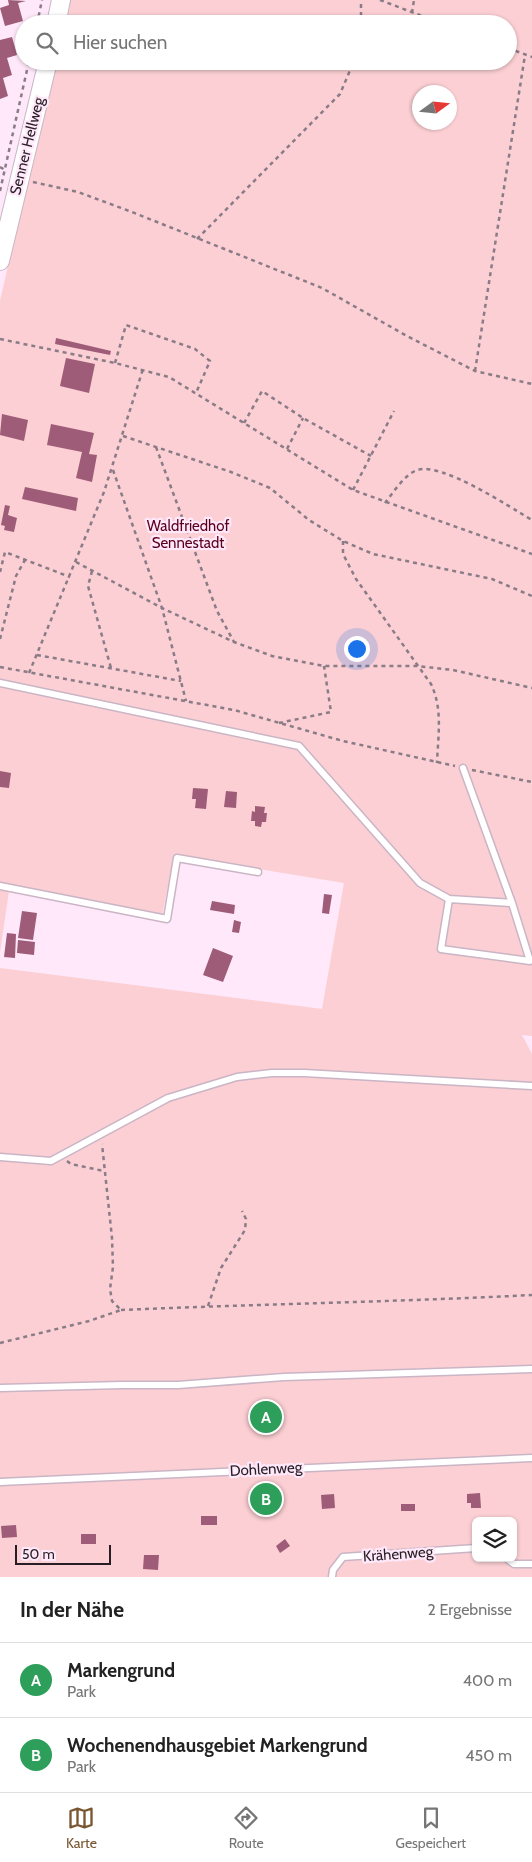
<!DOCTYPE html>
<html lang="de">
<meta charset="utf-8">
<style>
:root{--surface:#fff;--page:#f6f6f6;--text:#222;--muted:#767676;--line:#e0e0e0;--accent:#79562f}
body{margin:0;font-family:Cabin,sans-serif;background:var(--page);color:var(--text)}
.controls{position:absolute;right:15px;bottom:15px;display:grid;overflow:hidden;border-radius:8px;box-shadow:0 1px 4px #0004}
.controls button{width:45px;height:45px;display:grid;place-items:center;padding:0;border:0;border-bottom:1px solid var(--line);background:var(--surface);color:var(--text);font:25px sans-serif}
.compass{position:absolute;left:412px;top:85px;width:45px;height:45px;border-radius:50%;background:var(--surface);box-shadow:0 1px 4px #0004;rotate:75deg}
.scale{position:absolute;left:15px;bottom:12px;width:96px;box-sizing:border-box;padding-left:5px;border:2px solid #261e24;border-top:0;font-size:14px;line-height:18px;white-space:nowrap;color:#261e24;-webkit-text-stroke:4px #fee8f9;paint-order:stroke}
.you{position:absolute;left:356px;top:648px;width:18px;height:18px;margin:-12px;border:4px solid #fff;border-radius:50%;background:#1a73e8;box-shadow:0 0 0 8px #1a73e833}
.badge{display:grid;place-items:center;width:32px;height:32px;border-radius:50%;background:var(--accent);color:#fff;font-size:16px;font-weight:700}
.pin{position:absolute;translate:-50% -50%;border:2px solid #fff;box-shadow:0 1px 5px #0006}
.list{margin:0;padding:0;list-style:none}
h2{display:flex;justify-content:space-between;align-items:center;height:65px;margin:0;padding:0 20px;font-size:21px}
h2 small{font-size:16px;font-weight:400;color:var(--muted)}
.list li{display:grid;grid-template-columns:32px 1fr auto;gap:15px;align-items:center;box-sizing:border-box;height:75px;padding:0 20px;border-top:1px solid var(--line)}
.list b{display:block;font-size:19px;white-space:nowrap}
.list p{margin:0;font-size:16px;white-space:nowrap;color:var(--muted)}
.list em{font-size:16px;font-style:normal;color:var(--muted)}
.icon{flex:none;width:28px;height:28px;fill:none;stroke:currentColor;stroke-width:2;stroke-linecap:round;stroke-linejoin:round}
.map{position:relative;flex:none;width:532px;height:1577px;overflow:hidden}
.search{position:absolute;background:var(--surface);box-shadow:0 1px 4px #0004;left:15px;right:15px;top:15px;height:55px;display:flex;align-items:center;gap:12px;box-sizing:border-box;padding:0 18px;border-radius:28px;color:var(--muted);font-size:19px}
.sheet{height:215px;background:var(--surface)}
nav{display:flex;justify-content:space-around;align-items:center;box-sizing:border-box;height:70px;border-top:1px solid var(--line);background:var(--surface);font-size:14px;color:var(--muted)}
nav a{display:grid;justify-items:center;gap:2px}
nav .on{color:var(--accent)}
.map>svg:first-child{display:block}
</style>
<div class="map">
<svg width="532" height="1577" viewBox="0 0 532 1577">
<rect width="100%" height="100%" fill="#fee8f9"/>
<path fill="#fbcfd3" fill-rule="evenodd" d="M68,0H532V1036L522,1035L532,1054V1577H0V968L322,1009L344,883L174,855L162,916L0,883V301L55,61H508V24H64ZM420,92H450V122H420ZM476,1521H513V1558H476Z
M0,889L9,891L0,952Z"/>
<path fill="#9e5c78" d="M8,0L26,1L18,3L23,21L5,26L0,8L9,5Z
M12,37L17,55L7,58L12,75L3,78L8,96L0,99V40Z
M56,338L111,351L110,355L55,344Z
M66,358L95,364L89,393L60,386Z
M2,414L28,420L24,441L0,435Z
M51,424L94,433L89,454L97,455L92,482L76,478L82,452L47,445Z
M25,487L78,498L76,511L22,499Z
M5,505L10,506L8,515L17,518L14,532L4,530L5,526L1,525Z
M0,771L11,773L9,788L0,787Z
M193,788L208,789L206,809L195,808L196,799H192Z
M226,791L237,792L236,808L224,807Z
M255,806L265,807L264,813H267L266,822H262L261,827L255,826V821H251L252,811L255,812Z
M324,894L332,895L329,914L322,913Z
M212,901L235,905L234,914L210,910Z
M22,911L37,913L33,940L18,938Z
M234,920L241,922L239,933L232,932Z
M7,933L16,934L15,958L4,957Z
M18,940L35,942L34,955L17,953Z
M213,948L233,956L223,982L203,975Z
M480,1493L481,1508H471V1503H467V1494Z
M334,1494L335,1508L322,1509L321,1495Z
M401,1504H415V1511H401Z
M201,1516H217V1525H201Z
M16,1525L17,1537L2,1538L1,1526Z
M81,1534H96V1544H81Z
M285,1539L290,1546L280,1553L276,1546Z
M144,1555H159L158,1570L143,1569Z"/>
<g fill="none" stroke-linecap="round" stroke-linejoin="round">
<defs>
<path id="lane" d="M0,683L299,746L420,883L449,899
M463,768L512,903L530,961L441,949L449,899L512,903
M0,886L167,919L177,858L258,872
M0,1157L51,1161L168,1098L237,1077L272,1073H304L532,1086
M0,1388L122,1385H178L284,1377L532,1369
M0,1482L532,1458
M506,1558L514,1564H532
M332,1577L333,1570L343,1557L476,1548"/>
<path id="secondary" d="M56,24L61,0
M0,261L48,61"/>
</defs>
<use href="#lane" stroke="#cab5c5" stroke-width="9"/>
<use href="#secondary" stroke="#cab5c5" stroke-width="20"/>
<path stroke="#8a7c87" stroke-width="2.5" stroke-dasharray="4 4" stroke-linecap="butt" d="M380,0L443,24
M412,13L414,0
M37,24L42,0
M361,24V0
M508,48L532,57
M0,167L7,171
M33,182L78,192L132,212L322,288L407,336L475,371L532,384
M0,191L29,61
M197,239L340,94L354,61
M0,339L115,363L169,377L353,490L532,554
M115,363L126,325L195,349L210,361L196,393
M475,371L525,55
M244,423L262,391L303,418L371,456
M123,436L231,472L270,488L309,520L343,541L373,554L492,579L532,596
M156,447L217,611L234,642
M287,449L303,418
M113,470L162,608L186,701
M353,490L394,411
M385,503C393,493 404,475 417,470C442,462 508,506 532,520
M343,541V554L356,579L431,684C443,709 438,736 437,763
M76,562L162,608L234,642L272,656L324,666H417L453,670L532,688
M92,571L88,586L111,668
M0,572L5,552L70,577
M0,639L16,576L25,560
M37,655L181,681
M0,667L234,710L343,741L455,766
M29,673L104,492L143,369
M279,723L331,712L324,666
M472,770L532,782
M67,1161L71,1164L104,1171
M208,1306L221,1268L245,1230L246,1219L242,1211
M121,1310C258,1304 395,1302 532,1295
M0,1343L89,1321L121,1310L112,1301L110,1289L113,1267L112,1238L102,1144"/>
<use href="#lane" stroke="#fff" stroke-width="6"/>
<use href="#secondary" stroke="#fff" stroke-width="18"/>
</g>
<g text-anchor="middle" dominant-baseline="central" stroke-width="4.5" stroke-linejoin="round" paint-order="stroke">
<g font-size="15" fill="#261e24" stroke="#fee8f9">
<text transform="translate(27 146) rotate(-76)">Senner Hellweg</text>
<text transform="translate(266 1469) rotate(-3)">Dohlenweg</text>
<text transform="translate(398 1554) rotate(-4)">Krähenweg</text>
</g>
<g font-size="15" fill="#5b001c" stroke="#fee8f9">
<text x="188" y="526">Waldfriedhof<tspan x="188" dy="17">Sennestadt</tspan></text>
</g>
</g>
</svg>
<div class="controls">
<button><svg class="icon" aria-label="layers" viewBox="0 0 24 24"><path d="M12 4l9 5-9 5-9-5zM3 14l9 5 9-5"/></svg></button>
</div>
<svg class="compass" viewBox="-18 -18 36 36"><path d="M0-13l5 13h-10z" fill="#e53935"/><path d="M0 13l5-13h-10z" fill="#767676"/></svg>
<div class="scale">50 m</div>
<div class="you"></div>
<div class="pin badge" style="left:266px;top:1417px;background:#2e9e5b">A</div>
<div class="pin badge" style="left:266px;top:1499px;background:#2e9e5b">B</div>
<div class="search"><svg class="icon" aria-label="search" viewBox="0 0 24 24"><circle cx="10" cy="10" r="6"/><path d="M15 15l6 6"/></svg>Hier suchen</div>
</div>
<section class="sheet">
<h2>In der Nähe<small>2 Ergebnisse</small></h2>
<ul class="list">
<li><span class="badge" style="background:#2e9e5b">A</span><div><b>Markengrund</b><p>Park</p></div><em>400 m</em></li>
<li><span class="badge" style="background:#2e9e5b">B</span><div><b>Wochenendhausgebiet Markengrund</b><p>Park</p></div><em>450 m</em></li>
</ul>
</section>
<nav>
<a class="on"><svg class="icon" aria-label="map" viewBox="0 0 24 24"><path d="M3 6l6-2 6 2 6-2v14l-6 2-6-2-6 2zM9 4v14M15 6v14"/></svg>Karte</a>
<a><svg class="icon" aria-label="directions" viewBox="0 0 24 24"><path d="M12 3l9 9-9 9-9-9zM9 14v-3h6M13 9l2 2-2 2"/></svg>Route</a>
<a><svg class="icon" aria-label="saved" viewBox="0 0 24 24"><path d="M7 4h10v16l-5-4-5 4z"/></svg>Gespeichert</a>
</nav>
